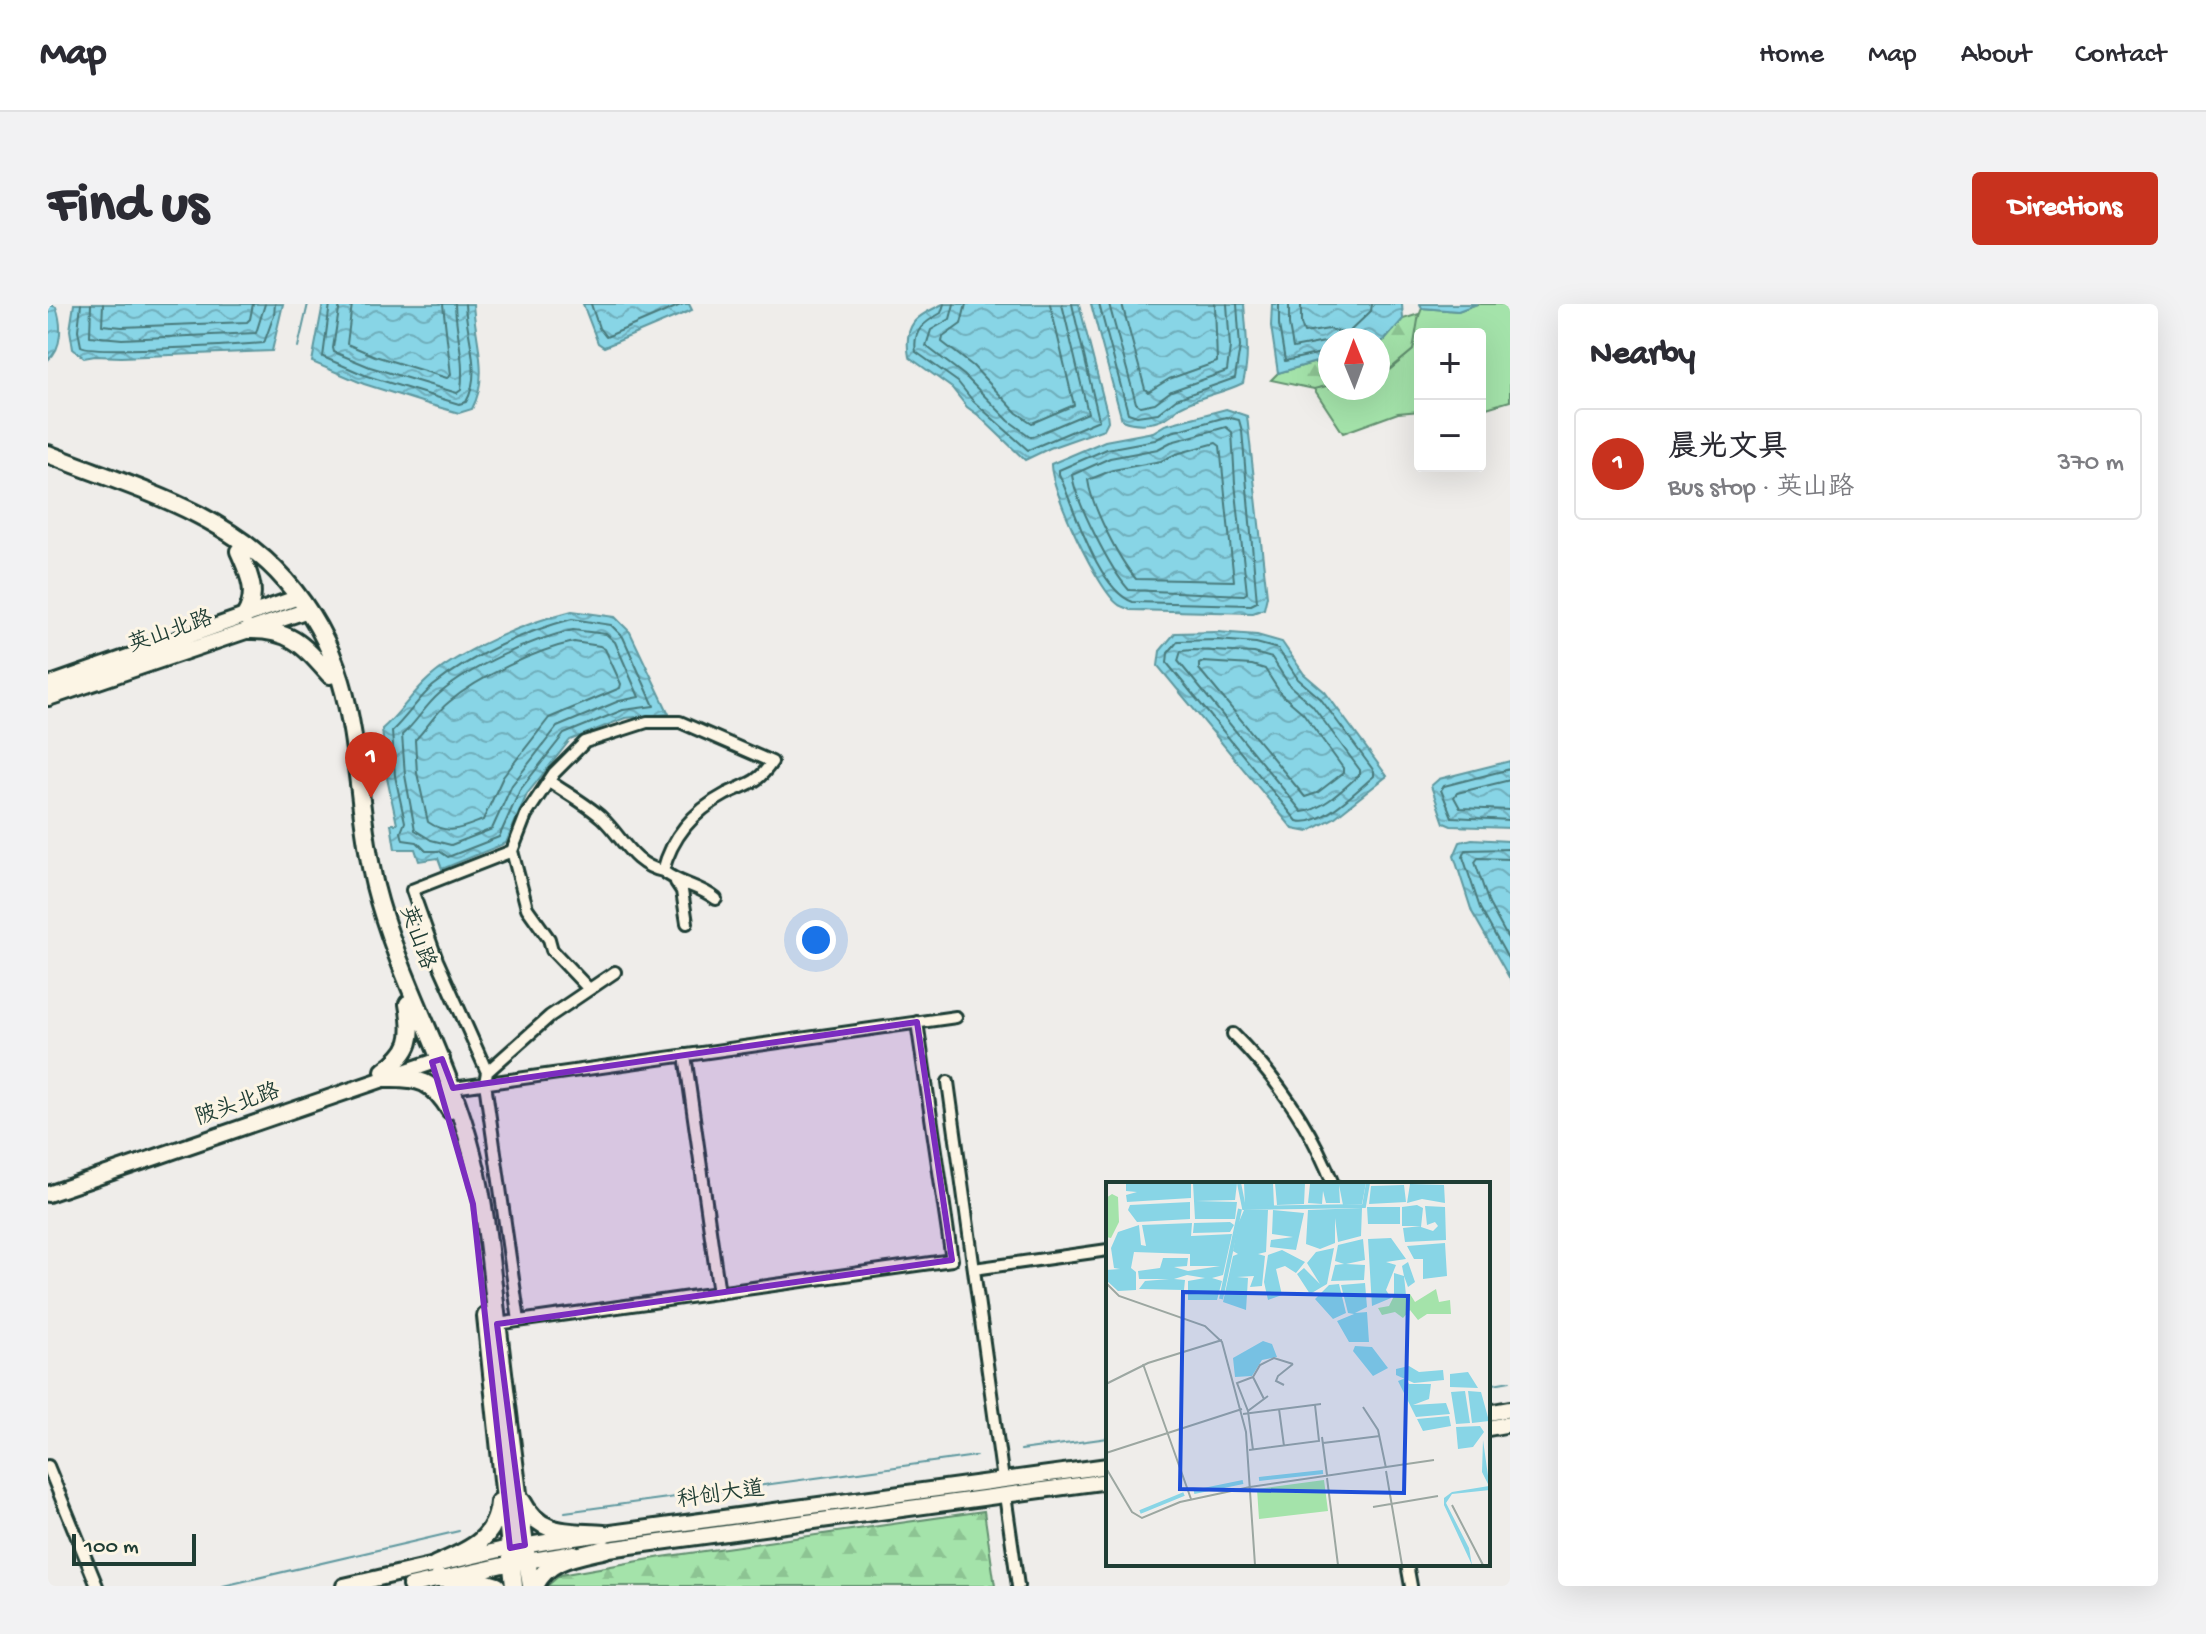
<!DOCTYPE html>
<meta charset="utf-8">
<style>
:root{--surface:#fff;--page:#f2f2f3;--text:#2b2b33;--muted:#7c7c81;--line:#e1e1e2;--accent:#c8321e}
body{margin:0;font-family:"Gochi Hand","LXGW WenKai TC",sans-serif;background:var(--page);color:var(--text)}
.controls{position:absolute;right:24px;top:24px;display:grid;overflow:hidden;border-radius:8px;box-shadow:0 8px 32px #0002}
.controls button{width:72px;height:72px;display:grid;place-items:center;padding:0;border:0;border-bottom:2px solid var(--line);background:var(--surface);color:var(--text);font:40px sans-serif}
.compass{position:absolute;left:1270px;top:24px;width:72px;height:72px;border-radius:50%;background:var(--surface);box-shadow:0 8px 32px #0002;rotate:359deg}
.scale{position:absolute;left:24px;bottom:20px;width:124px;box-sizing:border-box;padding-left:8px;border:4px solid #1f3d34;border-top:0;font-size:22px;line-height:28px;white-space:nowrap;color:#1f3d34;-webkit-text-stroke:6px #fcf5e5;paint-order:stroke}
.you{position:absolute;left:768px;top:636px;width:28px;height:28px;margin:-20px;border:6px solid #fff;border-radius:50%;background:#1a73e8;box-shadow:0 0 0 12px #1a73e833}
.badge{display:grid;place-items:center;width:52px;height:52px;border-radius:50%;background:var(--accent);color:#fff;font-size:26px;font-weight:700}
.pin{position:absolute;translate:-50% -66px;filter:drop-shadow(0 2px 4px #0008)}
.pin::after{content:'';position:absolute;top:42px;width:28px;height:24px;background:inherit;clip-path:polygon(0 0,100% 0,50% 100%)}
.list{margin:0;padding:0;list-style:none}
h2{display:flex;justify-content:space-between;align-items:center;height:104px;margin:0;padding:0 32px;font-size:34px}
h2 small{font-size:26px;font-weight:400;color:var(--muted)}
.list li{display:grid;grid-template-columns:52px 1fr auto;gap:24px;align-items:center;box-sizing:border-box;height:112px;margin:0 16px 16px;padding:0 16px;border:2px solid var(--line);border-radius:8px}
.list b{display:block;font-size:30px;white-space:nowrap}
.list p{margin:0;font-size:26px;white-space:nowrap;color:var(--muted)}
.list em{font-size:26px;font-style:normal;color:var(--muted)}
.map{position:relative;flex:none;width:1462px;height:1282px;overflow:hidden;border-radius:8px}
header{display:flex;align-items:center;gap:48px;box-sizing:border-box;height:112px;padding:0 40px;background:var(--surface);border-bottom:2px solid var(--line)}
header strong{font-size:38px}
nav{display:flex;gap:44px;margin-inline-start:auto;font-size:28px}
.intro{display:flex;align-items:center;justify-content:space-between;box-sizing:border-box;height:192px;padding:0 48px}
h1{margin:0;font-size:56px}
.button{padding:20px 36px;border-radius:8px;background:var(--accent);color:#fff;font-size:28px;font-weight:700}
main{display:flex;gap:48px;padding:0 48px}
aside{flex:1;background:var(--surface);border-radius:8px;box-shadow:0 8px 32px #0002}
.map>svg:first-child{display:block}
</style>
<header>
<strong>Map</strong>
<nav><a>Home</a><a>Map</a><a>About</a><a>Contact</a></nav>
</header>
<div class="intro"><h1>Find us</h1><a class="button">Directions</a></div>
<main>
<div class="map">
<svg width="1462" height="1282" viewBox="0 0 1462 1282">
<defs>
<pattern id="forest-firs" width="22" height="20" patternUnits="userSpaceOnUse" patternTransform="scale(2)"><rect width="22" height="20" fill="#a4e3aa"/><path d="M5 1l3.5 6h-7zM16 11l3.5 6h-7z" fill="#8dc493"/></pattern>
<pattern id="water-waves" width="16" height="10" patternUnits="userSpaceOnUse" patternTransform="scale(2)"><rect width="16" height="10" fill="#88d5e6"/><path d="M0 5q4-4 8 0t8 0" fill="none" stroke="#6faebb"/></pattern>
</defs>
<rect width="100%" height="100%" fill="#efedea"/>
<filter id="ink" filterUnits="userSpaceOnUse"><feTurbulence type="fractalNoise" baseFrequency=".0125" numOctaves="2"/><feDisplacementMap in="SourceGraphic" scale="16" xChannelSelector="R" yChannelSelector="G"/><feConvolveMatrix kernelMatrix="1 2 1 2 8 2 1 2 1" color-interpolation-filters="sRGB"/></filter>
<g filter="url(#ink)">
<path fill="#a4e3aa" stroke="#62906f" stroke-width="2" d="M1429,0H1462V97L1435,105V145L1432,143V30H1372V107L1350,109L1295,129L1266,85L1282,81V84H1330V69L1341,66L1365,46L1368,20L1374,4L1410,7Z"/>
<path fill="url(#forest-firs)" stroke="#62906f" stroke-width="2" d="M1371,10L1365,46L1341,66L1330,69V39L1337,36L1355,15Z
M1282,54V81L1266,85L1223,76L1230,69Z
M936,1207L947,1282H499L512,1271L614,1253Z"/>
<path fill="url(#water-waves)" stroke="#5e989f" stroke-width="2" d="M0,0L8,3C14,20 15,44 0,56Z
M26,0H235L224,47L73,53L47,52L36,54L25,45L22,26Z
M275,0H425C427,35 442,71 424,105L411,109L383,101L316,80L264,58Z
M535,0H641L644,6L556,43L550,39Z
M895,0H1031L1059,109L1060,117L1056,125L1002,144L977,156L930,111L919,103L904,84L861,53C855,19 868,13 895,0Z
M1043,0H1196C1198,27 1202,52 1195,79C1175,89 1153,92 1134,102C1127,105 1130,105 1124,110C1110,121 1089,122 1074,116Z
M1224,0H1354L1355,15L1337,36L1330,39V36H1282V54L1230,69L1223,22Z
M1372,0H1429L1410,7L1374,4Z
M1178,105L1199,112L1219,292L1216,305L1205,309L1082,306C1081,305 1072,302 1071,301C1050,287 1002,184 1003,160L1057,137L1105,128L1117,121Z
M524,307L567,313L582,328L621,410L577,414L522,436L479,490L458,539L394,565L390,554L371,557L367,545H347L343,520H349L339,474L334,425C350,411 361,394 376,379C408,347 480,318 524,307Z
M1169,328L1209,331L1234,338L1256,370L1277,388L1339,472L1286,514L1260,528L1245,525L1110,362L1112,347L1127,329Z
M1462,457V524L1403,522L1396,519L1383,482L1391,475Z
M1424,535L1460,537L1462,540V675L1424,608L1406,552L1412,538Z"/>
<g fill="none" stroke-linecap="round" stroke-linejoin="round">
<path stroke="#497a7b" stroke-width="2" d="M33,0L30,26L33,42C46,50 190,41 216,39L226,11L227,0
M43,0L42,32L74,35L208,29L217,0
M55,0L54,21L74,23L199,18L202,15L205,0
M282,0L275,53L319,72L411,100L418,98C435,68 418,31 417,0
M292,0L285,44L286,48L322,63L409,89L413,86C417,53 408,31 407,0
M304,0L299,40L327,52L399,74L403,71L395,0
M543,0L551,24L558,33L635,0
M896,0L893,9C877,18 864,26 868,48L910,78L925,97L980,146L1051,116L1024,0
M906,0L902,15L883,26L878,42L916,71L961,117L983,133L1040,109L1014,0
M918,0L913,20L895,33L894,38L925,62L969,109L984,119L1026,101L1002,0
M1051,0L1080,109L1089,112L1110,109L1128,95L1187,74L1192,43L1189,0
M1061,0L1088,99L1092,102L1107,99L1123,87L1179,67L1182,43L1179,0
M1074,0L1097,85L1100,88L1121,75L1169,58L1167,0
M1231,0V21L1237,57L1282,47
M1241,0V21L1245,44L1282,37
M1253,0V20L1256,29L1281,25L1299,30L1323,7L1324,0
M1178,113L1191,116L1194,127L1209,298L1203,301L1085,298C1050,286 1026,203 1011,170V166L1059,145L1107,136L1120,129Z
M1178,123L1184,128L1187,179L1199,289L1196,291L1081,286C1062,265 1028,198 1024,171L1062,154L1110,145L1123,138Z
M1168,139L1172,142L1186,277L1088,275C1071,256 1043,201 1040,176L1065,166L1113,157L1128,150Z
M524,315L563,321L575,333L606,402L575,406L516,430L472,486L451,533L400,553L391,547H378L369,538L355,536L353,528L357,518L347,472L344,427C359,413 370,395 385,382C422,352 478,327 524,315Z
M525,326L558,330L567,338L591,393L571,397L509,423L464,481L444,525L403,541L383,536L367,526L357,471L354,431C368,419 377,402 391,390C424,362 484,335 525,326Z
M1169,336L1208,339L1230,345L1250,375L1272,394L1326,467V472C1308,487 1272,524 1249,517L1119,359L1120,349L1130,337Z
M526,338L552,342L557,345L573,380L572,384L501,414L455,473L435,516C414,524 400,532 380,518L369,469L367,436C379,424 388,408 401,398C431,373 488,346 526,338Z
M1145,346L1206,349L1224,354L1242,382L1264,401L1312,466V470C1296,484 1275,506 1254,508L1130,357L1133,347Z
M1155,358L1204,361L1217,365L1233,390L1255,409L1295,464V469L1269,489L1257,493L1151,365V360Z
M1462,465L1396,482L1393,486L1404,513L1462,516
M1462,476L1409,489L1406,493L1412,504L1462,506
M1462,545L1418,546L1415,553L1432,604L1462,658
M1462,555L1430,554L1427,558L1441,600L1462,638"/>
<path stroke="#5e989f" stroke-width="2" d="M250,43L260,0
M1440,1081L1462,1077
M973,1146L1060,1134
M517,1208L928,1152
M175,1282L411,1227"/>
<defs>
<path id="street" d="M501,477C518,489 539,500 554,514C575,534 585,561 615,567
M628,578L634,587L639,619
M540,684L504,646L501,635L479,604L464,547L478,511L506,469L537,438L599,418H632L724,458C708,481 702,478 678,490C646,507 624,532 615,567C632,581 651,581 668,595
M1185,730C1228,773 1263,823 1285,880
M637,751L671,989
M439,768L389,656L364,586L464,547
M900,778L955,1176
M405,784L908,713
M926,965L1060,946
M471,1017L437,779L439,768L502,712L567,668
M449,1020L904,956L869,718
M0,1162L49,1282
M957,1191L970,1282
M1359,1260L1363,1282"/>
<path id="secondary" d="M0,381L251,293
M0,394L260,306
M0,890L394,755
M1440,1109L1462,1105
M1440,1124L1462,1120
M546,1247L1060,1177
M296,1282L452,1246L504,1237L1060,1162
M362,1282L455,1261L526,1249"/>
<path id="primary" d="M0,150C82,183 177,207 237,276C321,372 300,469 327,582C350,674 401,757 424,849C439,907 443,967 450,1026C460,1111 470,1197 483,1282
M191,247C201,270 211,289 197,312
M201,326C243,325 256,342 282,371
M336,767C364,747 366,734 360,700
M338,774C372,773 384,777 402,806
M438,1012L466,1282
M474,1197C492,1233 522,1227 556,1230
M387,1261C419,1247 448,1237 451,1198
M390,1275H426L449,1282
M487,1282C500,1254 531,1252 558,1245"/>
</defs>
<use href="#street" stroke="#1f3d34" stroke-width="16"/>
<use href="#secondary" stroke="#1f3d34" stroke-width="20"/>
<use href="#primary" stroke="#1f3d34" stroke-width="22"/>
<use href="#street" stroke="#fcf5e5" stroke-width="10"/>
<use href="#secondary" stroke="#fcf5e5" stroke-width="14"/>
<use href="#primary" stroke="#fcf5e5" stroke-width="16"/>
</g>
</g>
<path fill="#7b2cbf" fill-opacity="0.2" stroke="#7b2cbf" stroke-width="6" stroke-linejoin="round" d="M869,718L904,956L449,1020L477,1241L462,1244L425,900L384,758L394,755L405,784Z"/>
<g text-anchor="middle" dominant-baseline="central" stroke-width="6" stroke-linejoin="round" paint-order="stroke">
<g font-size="22" fill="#1f3d34" stroke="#fcf5e5">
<text transform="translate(123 329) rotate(-19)">英山北路</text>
<text transform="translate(368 634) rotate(70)">英山路</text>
<text transform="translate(190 802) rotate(-19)">陂头北路</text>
<text transform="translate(673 1192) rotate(-8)">科创大道</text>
</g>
</g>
<g transform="translate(1058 878)">
<rect width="384" height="384" fill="#efedea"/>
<path d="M330,107L333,120L344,118L345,132H321L312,138L304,128L297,136L289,130L276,133L272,126L283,124L288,114L304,112L309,120Z" fill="#a4e3aa"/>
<path d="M6,12L12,15L13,40L5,56L0,55V16ZM218,298L222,329L153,337L151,307Z" fill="#a4e3aa"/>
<path d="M20,1H85V16L21,20L20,13L31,10L20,9ZM87,1H131L129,18L90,19L131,20L129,37H89ZM138,1H167L168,24L139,25ZM169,1H199L198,22L171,23ZM260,1L256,22L237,23L233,3L234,21H220L217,9L216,22L202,21L204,2ZM338,3L339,21L316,17L301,21L304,2ZM265,4L298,3L300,20L263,22ZM84,20V37L31,40L22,28L24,23ZM311,23L317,26L315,45L327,49L332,44L329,40L321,43L319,24L339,25L340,58L299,60L297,46L315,44H296V25ZM261,25H294V42H262ZM256,26L255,54L232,60L229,36V61L214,67L200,62L202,28ZM162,28L160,70L152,72L159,74L156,104L144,105L148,94L131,95L142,96L140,128L117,120L127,74L132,72L127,69L132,42L138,28ZM167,28L198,31L190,68L164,65L165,58L187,55L166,52ZM86,41L85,54L126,52L117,93L106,96L116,99L111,118H82V99L99,96L81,93L68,97L79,98L78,108L33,107L39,99L63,97H33L32,89L54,86L57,76H82L81,84L68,85L82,89L114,84H84V72L28,70L25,86L30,90V108L12,109L0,98V88L14,87L8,86L5,66L12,50L33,43L35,63L40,64L36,43ZM88,41L124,40L128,43L124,50L87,51ZM285,56L300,77L280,80L290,83L280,108L285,116L266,124L262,57ZM257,57L259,78L240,82L259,83L258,98L225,99L229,83L238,82L229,79L232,63ZM339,61L341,94L317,97V77H308L301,64ZM228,66L221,102L204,112L191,92L198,86L214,102L201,81L210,70ZM176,68L199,80L190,91L179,84L170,87L176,113L162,118L158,100L162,73ZM302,80L309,100L302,105L298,94L300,113L288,114V91L298,94L296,84ZM259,101L261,125L249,131L261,130L263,160H243L231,139L248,132L242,131L235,103ZM233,102L240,131L227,137L209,117L223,103ZM157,159L166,162L171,175L156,178L146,194L129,195L127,176ZM249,164L266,165L282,186L267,194L247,169ZM303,184L313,190L337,188L338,198L308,201L290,193V187ZM362,190L372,206L344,205V192ZM300,196L303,202H325L323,217L307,223L340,221L344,232L310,235L292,199ZM359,209L364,241L350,242L345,210ZM362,209L375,210L383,239L366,241ZM343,234L345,244L317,249L311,237ZM374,244L378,250L367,265L352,267L350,245ZM377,258L384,308L346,312L340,321L363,366L366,383L338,323V316L346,310L383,304L376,290Z" fill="#88d5e6"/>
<path fill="none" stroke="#88d5e6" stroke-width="4" d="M133,1L138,26L258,24L262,1M115,117L134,27M153,297L217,290M88,310L137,300M34,330L78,312"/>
<path fill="none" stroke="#9ca7a1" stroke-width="2" d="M0,101L13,114L99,144L116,160L140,250L149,383M37,182L85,317M0,202L42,181L116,158M178,203L170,199L172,194L187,182M158,217L147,195L154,183L168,176L187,182M257,225L272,248L280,286M173,227L178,264M142,229L131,201L147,195M137,232L215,222M216,255L221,293M217,261L274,254M143,268L213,259L209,223M147,268L142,229L162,214M0,271L136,227M0,286L26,330L36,336L74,320L144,305L328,278M280,289L296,383M221,296L232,383M346,323L377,383M267,325L332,314"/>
<path fill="#1d4ed8" fill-opacity="0.15" stroke="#1d4ed8" stroke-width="4" d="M77,110L302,114L298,311L74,307Z"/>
<rect width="384" height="384" fill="none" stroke="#1f3d34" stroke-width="4"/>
</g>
</svg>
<div class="controls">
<button>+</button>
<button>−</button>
</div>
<svg class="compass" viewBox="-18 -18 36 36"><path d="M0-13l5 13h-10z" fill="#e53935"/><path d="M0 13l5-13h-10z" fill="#7c7c81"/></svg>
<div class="scale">100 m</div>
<div class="you"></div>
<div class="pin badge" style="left:323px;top:494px">1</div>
</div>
<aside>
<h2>Nearby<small></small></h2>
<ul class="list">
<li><span class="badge">1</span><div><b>晨光文具</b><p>Bus stop · 英山路</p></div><em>370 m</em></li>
</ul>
</aside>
</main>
